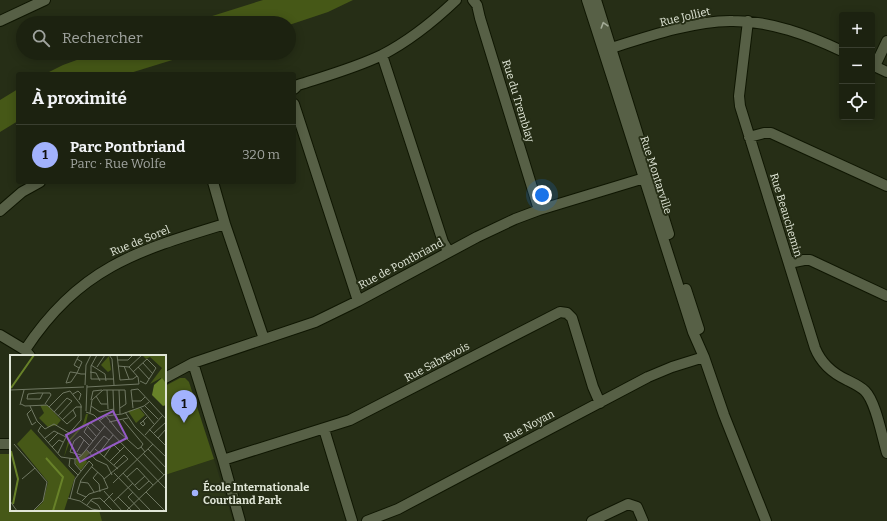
<!DOCTYPE html>
<html lang="fr">
<meta charset="utf-8">
<style>
:root{--surface:#1c2210;--page:#252a19;--text:#f1f3f6;--muted:#a0a49f;--line:#3a3f30;--accent:#a2b2fd}
body{margin:0;font-family:Bitter,serif;background:var(--page);color:var(--text)}
.controls{position:absolute;right:12px;top:12px;display:grid;overflow:hidden;border-radius:4px;box-shadow:0 2px 10px #0003}
.controls button{width:36px;height:36px;display:grid;place-items:center;padding:0;border:0;border-bottom:1px solid var(--line);background:var(--surface);color:var(--text);font:20px sans-serif}
.you{position:absolute;left:542px;top:195px;width:14px;height:14px;margin:-10px;border:3px solid #fff;border-radius:50%;background:#1a73e8;box-shadow:0 0 0 6px #1a73e833}
.badge{display:grid;place-items:center;width:26px;height:26px;border-radius:50%;background:var(--accent);color:#111;font-size:13px;font-weight:700}
.pin{position:absolute;translate:-50% -33px;filter:drop-shadow(0 1px 2px #0008)}
.pin::after{content:'';position:absolute;top:21px;width:14px;height:12px;background:inherit;clip-path:polygon(0 0,100% 0,50% 100%)}
.list{margin:0;padding:0;list-style:none}
h2{display:flex;justify-content:space-between;align-items:center;height:52px;margin:0;padding:0 16px;font-size:17px}
h2 small{font-size:13px;font-weight:400;color:var(--muted)}
.list li{display:grid;grid-template-columns:26px 1fr auto;gap:12px;align-items:center;box-sizing:border-box;height:60px;padding:0 16px;border-top:1px solid var(--line)}
.list b{display:block;font-size:15px;white-space:nowrap}
.list p{margin:0;font-size:13px;white-space:nowrap;color:var(--muted)}
.list em{font-size:13px;font-style:normal;color:var(--muted)}
.icon{flex:none;width:22px;height:22px;fill:none;stroke:currentColor;stroke-width:2;stroke-linecap:round;stroke-linejoin:round}
.map{position:relative;flex:none;width:887px;height:521px;overflow:hidden}
.search{position:absolute;background:var(--surface);box-shadow:0 2px 10px #0003;left:16px;top:16px;width:280px;height:44px;display:flex;align-items:center;gap:10px;box-sizing:border-box;padding:0 14px;border-radius:22px;color:var(--muted);font-size:15px}
.panel{position:absolute;background:var(--surface);box-shadow:0 2px 10px #0003;left:16px;top:72px;width:280px;height:112px;border-radius:4px}
.map>svg:first-child{display:block}
</style>
<div class="map">
<svg width="887" height="521" viewBox="0 0 887 521">
<rect width="100%" height="100%" fill="#262e16"/>
<path fill="#2c3617" d="M214,459L233,521H102L99,510H165V475Z"/>
<path fill="#465817" d="M263,0H353L328,12L289,25V23H190Z
M96,53H195L127,74H45L63,65Z
M18,89V121L0,132V100Z
M180,378H185L189,382L214,459L165,475V386Z
M0,454H11V510H99L102,521H0Z"/>
<g fill="none" stroke-linecap="round" stroke-linejoin="round">
<defs>
<path id="minor" d="M473,0L477,5L480,18L539,210
M587,0L616,90L693,332L704,357L724,415L766,521
M596,0L669,234
M0,21L45,0
M748,21L739,96L740,106L815,348C821,363 832,373 847,380C853,383 860,386 865,391C876,402 882,437 887,453
M605,50C643,38 695,20 733,21C771,21 808,35 842,51
M382,55L443,242L449,252
M872,65L887,72
M875,66L887,41
M294,89L298,85C326,76 355,68 382,55C409,41 434,21 456,0
M294,104L358,301
M749,137L764,133H771L887,186
M213,182L225,224L264,339
M0,211L22,192L40,182
M789,263L804,260H810L887,296
M686,289L699,329
M0,335L25,350L30,356
M25,350C79,268 136,251 225,224
M193,363L223,460L240,521
M165,378L193,363L315,322L358,301L477,237L515,219L539,210L651,176
M324,429L352,521
M0,444H11
M223,460L350,420L560,312L567,313L572,318L593,387L600,403
M367,521L398,509L648,377L672,367L704,357
M592,521L628,504L637,507L643,521"/>
</defs>
<use href="#minor" stroke="#0f1602" stroke-width="12"/>
<use href="#minor" stroke="#576046" stroke-width="10"/>
</g>
<defs><path id="oneway-chevron" d="M-2-3.5L2.5 0L-2 3.5" fill="none" stroke-width="1.6" stroke-linecap="round" stroke-linejoin="round"/></defs>
<use stroke="#a2aa96" href="#oneway-chevron" transform="translate(604 25) rotate(-107)"/>
<circle fill="#a2b2fd" stroke="#262e16" stroke-width="1.5" cx="195" cy="493" r="4"/>
<g text-anchor="middle" dominant-baseline="central" stroke-width="4" stroke-linejoin="round" paint-order="stroke">
<g font-size="11" fill="#e0e6d7" stroke="#262e16">
<text transform="translate(685 17) rotate(-13)">Rue Jolliet</text>
<text transform="translate(518 101) rotate(73)">Rue du Tremblay</text>
<text transform="translate(656 175) rotate(72)">Rue Montarville</text>
<text transform="translate(786 215) rotate(73)">Rue Beauchemin</text>
<text transform="translate(140 241) rotate(-22)">Rue de Sorel</text>
<text transform="translate(401 264) rotate(-28)">Rue de Pontbriand</text>
<text transform="translate(437 362) rotate(-28)">Rue Sabrevois</text>
<text transform="translate(529 426) rotate(-28)">Rue Noyan</text>
</g>
<g font-size="11" font-weight="bold" fill="#e0e6d7" stroke="#262e16" text-anchor="start">
<text x="203" y="487">École Internationale<tspan x="203" dy="13">Courtland Park</tspan></text>
</g>
</g>
<g transform="translate(10 355)">
<rect width="156" height="156" fill="#262e16"/>
<path d="M132,0H156V28L151,23L140,29L152,13L140,2L136,4ZM99,1L101,15L98,17L91,10ZM30,50H37L51,65L47,70L38,72L29,63L34,58ZM129,53L135,60L126,68L118,56ZM76,59H78L76,68L60,86L54,102L58,86L73,69ZM21,74L65,122L54,156H24L33,147L38,127L7,89ZM76,95L80,98L75,103L77,107L71,115L66,109V104Z" fill="#465817"/>
<path d="M152,23L156,28V50L153,51L142,40L144,30Z" fill="#688229"/>
<path fill="none" stroke="#688229" stroke-width="2" d="M1,33L24,0M1,96L8,124L3,149M36,103L53,122L43,156"/>
<path fill="none" stroke="#707863" stroke-width="1" d="M69,0L64,10L69,13M87,0L81,11V24H104M99,0L102,4L104,30M107,0L110,25L123,24L127,21M67,4L72,7L67,18L61,27L56,28L60,17H61L67,18L71,19H75M108,5H118L123,0M133,8L143,19M81,10L95,19L96,26M114,11L119,24M87,12L95,0M119,12L132,0M128,12L139,24M80,17L86,18L90,26M123,17L137,4L146,13L136,29L130,26M75,30L76,10L81,0M77,32L129,29L128,22L119,12L108,11M0,35L74,32M97,35L98,54M103,35L104,60M109,35L110,59M33,38L30,44H17L18,39L28,38H40L41,40L35,49M63,39L68,36L71,39L69,45M86,41L91,49H97M81,45L83,36L92,35M122,46H131L135,42M11,49L15,51L37,50L57,69L66,61L63,55M10,50L14,35M20,51L27,66L35,74L44,69L59,78M81,51L90,57L104,54M135,51L148,64M39,52L53,38L60,36L71,50V65L56,82L48,98M130,52L144,69M123,53L121,35L128,34L156,64M21,55L17,59L22,70L26,67M76,56L77,30M44,57L57,43L62,46L48,61M76,57L84,60L156,134M115,57L125,72L156,102M80,58L82,45L93,35H115L116,49L110,53M96,61L108,76L128,94L131,92M52,65L66,52H72M113,65L133,89L131,92L135,97M89,66L96,61L112,59L134,51L139,47M133,66L135,69L133,71L130,68H131L137,62M99,67L118,63M31,71L28,76L51,102L65,104L71,101L95,71M78,72L86,81M139,74L156,91M144,78L156,67M135,80L153,60M35,83L44,76L56,82M148,83L156,74M83,86L74,77L80,67L90,76M38,88L48,78M4,89L37,127L33,146L23,156M42,92L49,85L53,87M76,94L86,105L97,110L102,120M85,94L108,114M138,94L156,113M67,97L74,85M80,98L94,81L99,85M89,98L103,80M133,98L154,120M71,100L60,97L64,86L70,81L79,90M94,102L103,89L110,96M60,103L59,111L68,120M65,104V109L71,116M100,106L115,91M88,117L83,123L89,129L90,137M104,118L141,156M113,118L129,135L139,126M117,122L127,113L143,130M12,124L25,113M94,124L118,104L114,100L104,110M70,127L78,128L84,137M103,128L143,89M125,130L135,121M94,136L112,156M123,137L118,142L131,156M136,137L155,156M108,142L122,156M58,143L70,146L82,154L93,156M60,144L65,124L79,106L83,110L71,125L67,138L76,142M80,145L88,150L91,155M0,146L7,156M72,146L79,139L98,133L93,122L82,112M94,147L103,138M103,147L123,128M77,150L82,144L90,143L102,155M116,156L156,118"/>
<path fill="#945ac5" fill-opacity="0.15" stroke="#945ac5" stroke-width="2" d="M103,56L117,83L70,107L56,80Z"/>
<rect width="156" height="156" fill="none" stroke="#e0e6d7" stroke-width="2"/>
</g>
</svg>
<div class="controls">
<button>+</button>
<button>−</button>
<button><svg class="icon" aria-label="locate" viewBox="0 0 24 24"><circle cx="12" cy="12" r="6"/><path d="M12 2v4M12 18v4M2 12h4M18 12h4"/></svg></button>
</div>
<div class="you"></div>
<div class="pin badge" style="left:184px;top:423px">1</div>
<div class="search"><svg class="icon" aria-label="search" viewBox="0 0 24 24"><circle cx="10" cy="10" r="6"/><path d="M15 15l6 6"/></svg>Rechercher</div>
<section class="panel">
<h2>À proximité<small></small></h2>
<ul class="list">
<li><span class="badge">1</span><div><b>Parc Pontbriand</b><p>Parc · Rue Wolfe</p></div><em>320 m</em></li>
</ul>
</section>
</div>
